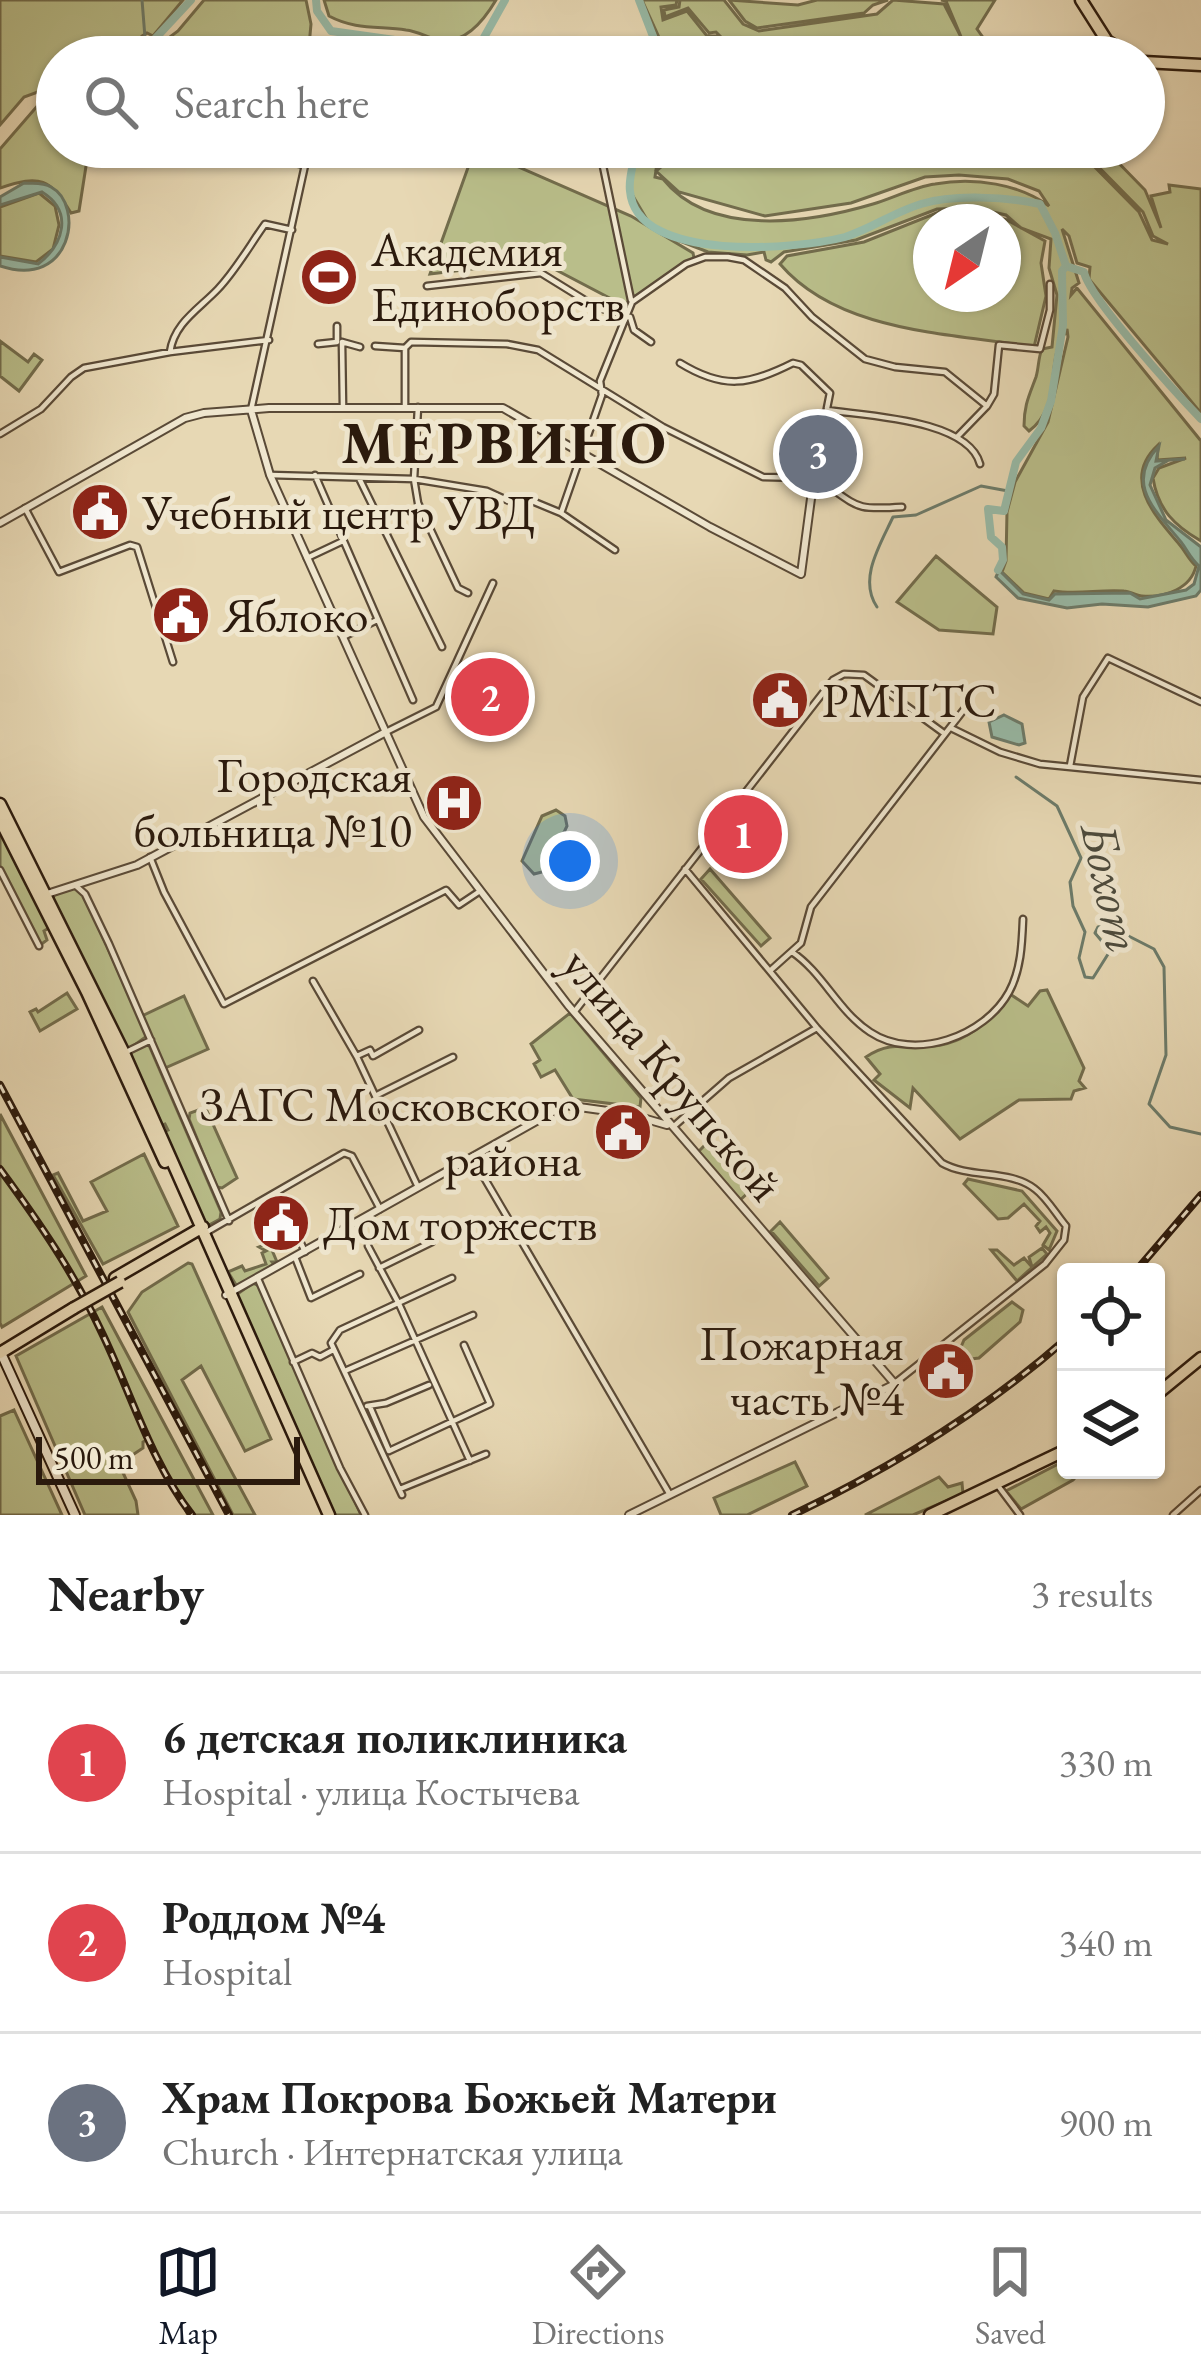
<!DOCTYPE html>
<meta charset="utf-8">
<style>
:root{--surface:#fff;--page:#f2f2f2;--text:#222;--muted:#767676;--line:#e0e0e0;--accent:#111827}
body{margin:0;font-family:"EB Garamond",serif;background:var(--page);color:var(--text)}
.controls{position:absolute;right:36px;bottom:36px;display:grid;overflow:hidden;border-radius:12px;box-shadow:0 3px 9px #0004}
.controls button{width:108px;height:108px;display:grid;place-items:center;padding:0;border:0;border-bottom:3px solid var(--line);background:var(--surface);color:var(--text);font:60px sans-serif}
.compass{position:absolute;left:913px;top:204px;width:108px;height:108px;border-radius:50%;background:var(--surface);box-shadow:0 3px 9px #0004;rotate:215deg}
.scale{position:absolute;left:36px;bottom:30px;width:264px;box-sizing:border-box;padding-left:12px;border:6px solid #2b1a0d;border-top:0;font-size:33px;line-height:42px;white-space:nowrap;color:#2b1a0d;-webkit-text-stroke:9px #efe6ce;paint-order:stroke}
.you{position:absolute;left:570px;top:861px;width:42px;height:42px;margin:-30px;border:9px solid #fff;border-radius:50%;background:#1a73e8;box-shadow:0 0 0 18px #1a73e833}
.badge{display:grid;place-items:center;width:78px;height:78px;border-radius:50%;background:var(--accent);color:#fff;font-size:39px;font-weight:700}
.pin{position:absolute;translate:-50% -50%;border:6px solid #fff;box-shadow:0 3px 12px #0006}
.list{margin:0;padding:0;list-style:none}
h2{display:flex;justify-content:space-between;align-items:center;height:156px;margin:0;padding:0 48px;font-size:51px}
h2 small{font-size:39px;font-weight:400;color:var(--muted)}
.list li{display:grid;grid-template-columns:78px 1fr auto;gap:36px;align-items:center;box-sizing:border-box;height:180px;padding:0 48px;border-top:3px solid var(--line)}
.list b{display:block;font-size:45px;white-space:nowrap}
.list p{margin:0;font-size:39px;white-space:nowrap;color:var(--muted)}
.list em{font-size:39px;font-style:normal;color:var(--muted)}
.icon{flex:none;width:66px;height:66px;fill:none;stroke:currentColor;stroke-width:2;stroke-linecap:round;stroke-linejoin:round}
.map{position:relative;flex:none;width:1201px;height:1515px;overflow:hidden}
.search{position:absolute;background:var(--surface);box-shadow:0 3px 9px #0004;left:36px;right:36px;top:36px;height:132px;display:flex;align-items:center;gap:30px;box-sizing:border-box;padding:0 42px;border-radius:66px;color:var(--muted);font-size:45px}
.sheet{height:696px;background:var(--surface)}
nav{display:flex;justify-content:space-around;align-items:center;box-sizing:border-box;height:168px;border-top:3px solid var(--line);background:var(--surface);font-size:33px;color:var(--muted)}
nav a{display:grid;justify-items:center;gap:6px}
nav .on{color:var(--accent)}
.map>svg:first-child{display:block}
</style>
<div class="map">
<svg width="1201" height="1515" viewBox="0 0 1201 1515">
<rect width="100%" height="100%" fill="#e7d8b4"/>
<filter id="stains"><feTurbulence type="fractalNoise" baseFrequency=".00167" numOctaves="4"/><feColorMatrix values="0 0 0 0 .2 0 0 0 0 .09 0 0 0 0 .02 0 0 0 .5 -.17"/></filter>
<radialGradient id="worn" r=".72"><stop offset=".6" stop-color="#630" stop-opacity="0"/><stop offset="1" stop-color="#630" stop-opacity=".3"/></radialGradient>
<path fill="#b9be8a" stroke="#726c4c" stroke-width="3" fill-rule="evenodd" d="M0,0H183L153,36L147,33L142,36L143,45L130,57H57V85L24,97L0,125Z
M204,0H306L311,24L308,57H143L178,31Z
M324,0H496C483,22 462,47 435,39C425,36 416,31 406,30C379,26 355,30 329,16Z
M642,0H677L676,5L661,7L663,20L687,11L707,36H716L728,50L747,57H668Z
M680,0H724L743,24L759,31L877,14L893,0L944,4L962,39L946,1L941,0H995L977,29L997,57H972L969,52L970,57H751L738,46H730L716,32L709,33L688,8L665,17L664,10L679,7Z
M729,0L798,5L817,0H888L873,5L864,13L757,28L745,21Z
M57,98V147H89L79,211L71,213C50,179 41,174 0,188V149L39,104Z
M246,147H300L299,167L263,157Z
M636,147H682L657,163L655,177L663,179C710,238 809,223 873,204C893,198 914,187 935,184C975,177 1019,184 1049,206L1039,191L1008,179L959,175L925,177L851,203L765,216L679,192L656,171L685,147H1075L1139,212L1152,240L1168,244L1153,236L1143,212L1079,147H1103L1145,190L1161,228L1151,196L1170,192L1169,185L1201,189V413L1089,279L1090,267L1077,263L1069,236L1062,229L1079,283L1072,288L1071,295L1077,288L1201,441V541C1175,526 1158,510 1153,478L1159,468L1186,458L1157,460L1158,445C1121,479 1155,516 1179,544C1186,552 1188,559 1196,566C1191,588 1166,598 1142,596C1136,596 1130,591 1124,591C1100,589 1078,595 1054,591L1049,599L1024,593L1002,572L1006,561L1007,512L1015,482L1048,422L1068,337L1067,329C1065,335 1060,340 1058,347C1049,377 1058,409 1029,431L1024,426C1024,405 1029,396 1036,377C1039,367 1038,358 1042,349L1052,347L1057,295L1049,268L1051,239L1021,228L1006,215L975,208L937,209L856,240L784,252L771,262L766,260L764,252L747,255L708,252L674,239L649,223L630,191Z
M475,148L631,216L693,253L694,258L623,305L539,261L430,274Z
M39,193L55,206L59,225L53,249L36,262L0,256V207Z
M972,211L1007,220L1045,241L1041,263L1046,296L1034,347C950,333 839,333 780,264L787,256L864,242L939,212ZM931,222H1003V294H931Z
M0,341L28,362L34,354L42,360L19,391L0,376Z
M936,556L997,607L993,634L939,630L897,602Z
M556,810L565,816L567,826L546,871L534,874L522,861L542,816Z
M0,825L49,928L44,931L47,940L39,946L0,870Z
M710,869L770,938L761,946L701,879Z
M74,887L84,895L147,1036L129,1049H124L53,900L54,895Z
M1047,990L1084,1068L1079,1081L1085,1088L1074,1091L1071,1099L1019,1100L960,1139L913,1088L910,1108L874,1080L880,1074L866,1057C894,1038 911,1051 941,1045C971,1039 993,1018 1010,994L1028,1006L1040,991Z
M67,993L77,1009L40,1031L30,1012L36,1009L38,1012Z
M184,996L208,1049L165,1068L142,1016Z
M570,1013L641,1098L640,1107L573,1099L555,1070L541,1077L534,1064L540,1060L531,1044Z
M148,1043L221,1212L220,1219L209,1225L204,1223L164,1132L168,1130L165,1124L162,1125L128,1054Z
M201,1109L207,1111L237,1178L222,1188L217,1187L189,1119L190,1113Z
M0,1114L86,1276L2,1327L0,1323Z
M707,1143L750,1191L740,1200L698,1152Z
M144,1154L178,1226L103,1264L53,1175L58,1173L83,1221L107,1211L91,1182Z
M968,1179L1022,1191L1057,1231L1049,1250L1043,1245L1050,1233L1046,1227L1040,1232L1036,1226L1040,1221L1024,1204L1008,1218L998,1219L964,1184Z
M780,1222L828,1278L819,1286L771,1231Z
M269,1243L277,1262H272L274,1265L238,1288L228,1272L242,1266L245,1271L266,1264L262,1253L266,1251L259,1247Z
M1042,1248L1047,1254L1017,1281L991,1250H997L1014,1265L1024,1258L1032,1267L1029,1257Z
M188,1263L192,1264L271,1439L245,1451L201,1366L182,1380L255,1515H233L128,1312L142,1292Z
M253,1283L259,1286L361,1515H333L236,1295Z
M1012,1302L1023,1310L1020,1322L979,1358L971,1359L961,1347L964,1340Z
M102,1307L213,1515H188L148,1439L143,1442V1448L119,1464L136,1501L138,1515H85L16,1356Z
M14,1410L62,1515H0V1416Z
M1066,1460V1470H1082L1073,1480L1021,1509L1006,1491Z
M795,1462L807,1486L747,1515H721L714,1498Z
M939,1477L948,1487L962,1483L963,1494L913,1515H865Z"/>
<path fill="#98bba8" stroke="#6c7b6a" stroke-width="3" d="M24,183C33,184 43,182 51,187C85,205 72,290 0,266V257L38,264C63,245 74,212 42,192L0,205V197Z
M1159,446L1156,461L1185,459L1169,460L1155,468L1150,485L1166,520L1201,547V590L1196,596L1148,607L1102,604L1067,608L1018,598L996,577L999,570L1023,594L1049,600L1055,594L1130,593L1140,599L1186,590L1194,584L1199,566C1190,558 1188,551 1181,542C1157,512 1123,484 1159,446Z
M1004,715L1022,724L1025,743L1019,745L992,737L989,722Z"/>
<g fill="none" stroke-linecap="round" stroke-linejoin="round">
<path stroke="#6c7b6a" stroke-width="3" d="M142,0L146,50
M877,607C858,579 880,545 893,517L916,515L981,486L1008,491
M1016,777L1057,806L1081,858L1070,882L1073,906L1085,932L1079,958L1085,977L1093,978L1110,951L1095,933L1098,927L1107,925L1154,949L1164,967L1166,1055L1149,1104L1170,1127L1201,1134"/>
<path stroke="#98bba8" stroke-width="8" d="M316,0L317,11L331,31L409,42L452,57
M639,0L661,57
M138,57L191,0
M466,57L482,41L505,0
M636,147C635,161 628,177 630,191C636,264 799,249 845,237C871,229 894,212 921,204C954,194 1006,197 1040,204L1055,233L1066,266L1084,272C1089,298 1178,395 1201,419
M998,570L1003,560L1002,547L991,537L988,509L1004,511L1016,462L1041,428L1051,401L1063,325L1062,271L1066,266"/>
<defs>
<path id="minor" d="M599,147L631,300
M427,286L541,273L596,307L630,317L634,330L651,342
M342,342L343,408
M342,342L360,347
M318,344L337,342V326
M375,346L405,348
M170,352C174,323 199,309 218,289C236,270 250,245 265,224L292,230
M680,363C724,390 749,385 793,363L801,365L830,393L827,408
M987,406L994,394L999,345L1040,349L1050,310V284
M418,407L414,479L418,503L458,588L468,593
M405,408V348L411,342L507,344L538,350L663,427L763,477L805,478
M251,410L309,147
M0,434L41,409L71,377L84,368L170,352L269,340
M270,475L414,479L487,491L509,501H532L561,513L615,550
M315,475L413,700
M359,478L442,647
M902,507C855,510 860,508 822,482L812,491C795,461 804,434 827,410C866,416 968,419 980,464
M25,508L59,572L130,545L137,547L173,662
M561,513L602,395L600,381L632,302L686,264L705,257H728L744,260L785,288L812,317L865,359L895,367L945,372L987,406L957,437
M307,558L343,541
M345,636L377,620
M951,728L1000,752L1040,764L1201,780
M384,733L436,707L493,583
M1070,766L1083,697L1108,658L1201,702
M150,857L164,892L224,1004L446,890L459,905L480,891
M685,869L817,1028L942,1163C970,1179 1010,1169 1035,1189C1047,1198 1056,1214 1066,1226L1064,1240L1045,1264L895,1383
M0,870L39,946
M75,885L85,894L109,944L229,1221
M792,952C823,973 838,1011 870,1032C915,1062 985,1036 1009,992C1021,970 1022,944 1023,919
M772,969L801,943L811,907L969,703
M313,981L357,1057L418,1187
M575,1011L833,680L844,674L864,675L945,734
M124,1053L151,1040
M359,1055L370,1050L373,1056L419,1030
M377,1095L453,1057
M673,1127L729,1078L815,1029
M472,1157L669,1493
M278,1193L305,1252
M205,1233L344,1153L352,1156L380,1209
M368,1246L399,1304L470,1461
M295,1257L311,1298L360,1274
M379,1268L432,1242
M258,1279L340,1468L365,1515
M293,1362L312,1353L320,1357L333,1350
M347,1370L473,1315
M367,1406L386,1403L429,1385
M370,1407L389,1451L490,1404L464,1345
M996,1483L1020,1515
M400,1489L486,1454
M402,1495L331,1343L340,1330L452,1278
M1173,1515L1201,1490"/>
<path id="tertiary" d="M251,410L270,475L424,817L568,1005L895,1384L629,1515
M0,523L185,418L204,413L269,408H503L710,527L801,574L812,491
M47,894L137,865L384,733
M226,1295L565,1105L629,1114L667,1125"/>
<path id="secondary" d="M1,1353L75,1515"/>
<path id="primary" d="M1081,0L1107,41L1132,57
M1144,62L1201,65
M0,804L124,1053L329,1515
M0,820L87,992L165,1162
M115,1278L203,1227
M0,1353L74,1308"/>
<path id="trunk" d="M1156,1395L1201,1358
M930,1515L1066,1450"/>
</defs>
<use href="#minor" stroke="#5a4a37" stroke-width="9"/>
<use href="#tertiary" stroke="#5a4a37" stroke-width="10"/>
<use href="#secondary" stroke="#2b1a0d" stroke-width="12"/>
<use href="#primary" stroke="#2b1a0d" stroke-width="15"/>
<use href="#trunk" stroke="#2b1a0d" stroke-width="15"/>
<use href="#minor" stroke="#efe6ce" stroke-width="4.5"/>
<use href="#tertiary" stroke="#efe6ce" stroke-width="6"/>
<use href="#secondary" stroke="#efe6ce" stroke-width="8"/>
<use href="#primary" stroke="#e7d8b4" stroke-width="10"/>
<use href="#trunk" stroke="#e7d8b4" stroke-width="10"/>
<defs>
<path id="rail" d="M0,1085L229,1515
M0,1169C39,1222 74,1273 102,1333C131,1393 151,1462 192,1515
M1135,1272L1201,1195
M792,1515C891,1468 984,1411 1066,1339"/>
</defs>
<use href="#rail" stroke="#2b1a0d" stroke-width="8"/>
<use href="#rail" stroke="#efe6ce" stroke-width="3" stroke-dasharray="9" stroke-linecap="butt"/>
<defs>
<path id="primary-bridge" d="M74,1308L120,1282"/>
</defs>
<use href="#primary-bridge" stroke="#2b1a0d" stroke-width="15" stroke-linecap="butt"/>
<use href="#primary-bridge" stroke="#e7d8b4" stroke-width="10"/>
</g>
<defs>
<symbol id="stadium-disc" viewBox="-11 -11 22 22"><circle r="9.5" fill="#8f2418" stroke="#efe6ce"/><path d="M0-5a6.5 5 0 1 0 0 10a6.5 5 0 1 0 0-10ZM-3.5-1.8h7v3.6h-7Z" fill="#fff"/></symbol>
<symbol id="civic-disc" viewBox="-11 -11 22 22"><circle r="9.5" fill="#8f2418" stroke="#efe6ce"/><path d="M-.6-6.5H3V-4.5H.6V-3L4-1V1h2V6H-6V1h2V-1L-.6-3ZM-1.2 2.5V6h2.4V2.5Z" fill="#fff"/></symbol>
<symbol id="hospital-disc" viewBox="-11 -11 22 22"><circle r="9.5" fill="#8f2418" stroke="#efe6ce"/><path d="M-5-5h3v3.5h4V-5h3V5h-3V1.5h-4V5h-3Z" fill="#fff"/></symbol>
</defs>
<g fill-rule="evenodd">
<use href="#stadium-disc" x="296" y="244" width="66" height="66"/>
<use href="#civic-disc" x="67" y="479" width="66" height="66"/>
<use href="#civic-disc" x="148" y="582" width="66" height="66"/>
<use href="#civic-disc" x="747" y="667" width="66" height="66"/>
<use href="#hospital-disc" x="421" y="770" width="66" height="66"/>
<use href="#civic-disc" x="590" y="1099" width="66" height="66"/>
<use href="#civic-disc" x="248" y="1190" width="66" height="66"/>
<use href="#civic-disc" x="913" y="1338" width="66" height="66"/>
</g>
<g text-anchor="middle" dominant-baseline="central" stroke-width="10" stroke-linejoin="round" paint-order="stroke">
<g font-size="48" fill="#2b1a0d" stroke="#efe6ce" text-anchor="start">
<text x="371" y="249">Академия<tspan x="371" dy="55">Единоборств</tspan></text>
<text x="142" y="512">Учебный центр УВД</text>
<text x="223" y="615">Яблоко</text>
<text x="822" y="700">РМПТС</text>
<text x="412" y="775" text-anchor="end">Городская<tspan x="412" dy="55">больница №10</tspan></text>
<text x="581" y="1104" text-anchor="end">ЗАГС Московского<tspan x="581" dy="55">района</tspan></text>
<text x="323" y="1223">Дом торжеств</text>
<text x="904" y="1343" text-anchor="end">Пожарная<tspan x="904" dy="55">часть №4</tspan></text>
</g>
<g font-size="48" fill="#2b1a0d" stroke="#efe6ce">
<text transform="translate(673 1074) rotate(50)">улица Крупской</text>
</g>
<g font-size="51" font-style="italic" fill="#4c4a3c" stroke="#efe6ce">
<text transform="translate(1112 887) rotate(78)">Бохот</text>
</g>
<g font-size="60" font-weight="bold" letter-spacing="3" fill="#2b1a0d" stroke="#efe6ce">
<text x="505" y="442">МЕРВИНО</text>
</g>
</g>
<rect width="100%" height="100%" filter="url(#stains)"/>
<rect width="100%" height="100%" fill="url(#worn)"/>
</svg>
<div class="controls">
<button><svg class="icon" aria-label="locate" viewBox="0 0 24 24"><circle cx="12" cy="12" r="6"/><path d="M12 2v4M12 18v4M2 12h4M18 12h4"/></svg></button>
<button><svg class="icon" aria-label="layers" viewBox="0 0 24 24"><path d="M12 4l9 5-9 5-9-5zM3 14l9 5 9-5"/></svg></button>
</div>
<svg class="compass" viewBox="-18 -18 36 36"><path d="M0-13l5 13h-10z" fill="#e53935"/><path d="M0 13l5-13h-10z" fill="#767676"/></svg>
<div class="scale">500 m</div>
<div class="you"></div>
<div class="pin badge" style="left:743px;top:834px;background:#e0444e">1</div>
<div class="pin badge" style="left:490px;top:697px;background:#e0444e">2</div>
<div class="pin badge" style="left:818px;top:454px;background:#6b7280">3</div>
<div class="search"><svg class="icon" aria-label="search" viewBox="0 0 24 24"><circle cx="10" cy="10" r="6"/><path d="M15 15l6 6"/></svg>Search here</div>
</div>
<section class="sheet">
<h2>Nearby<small>3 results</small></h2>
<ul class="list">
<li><span class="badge" style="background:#e0444e">1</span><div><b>6 детская поликлиника</b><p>Hospital · улица Костычева</p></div><em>330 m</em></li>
<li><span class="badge" style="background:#e0444e">2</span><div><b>Роддом №4</b><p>Hospital</p></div><em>340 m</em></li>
<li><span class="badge" style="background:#6b7280">3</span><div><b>Храм Покрова Божьей Матери</b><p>Church · Интернатская улица</p></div><em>900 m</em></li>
</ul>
</section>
<nav>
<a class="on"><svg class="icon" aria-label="map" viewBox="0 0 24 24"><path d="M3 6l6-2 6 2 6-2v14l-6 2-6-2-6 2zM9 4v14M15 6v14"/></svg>Map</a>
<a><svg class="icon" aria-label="directions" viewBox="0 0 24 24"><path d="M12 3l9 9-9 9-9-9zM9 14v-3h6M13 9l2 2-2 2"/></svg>Directions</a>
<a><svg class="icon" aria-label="saved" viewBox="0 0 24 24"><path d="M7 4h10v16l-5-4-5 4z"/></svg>Saved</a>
</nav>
